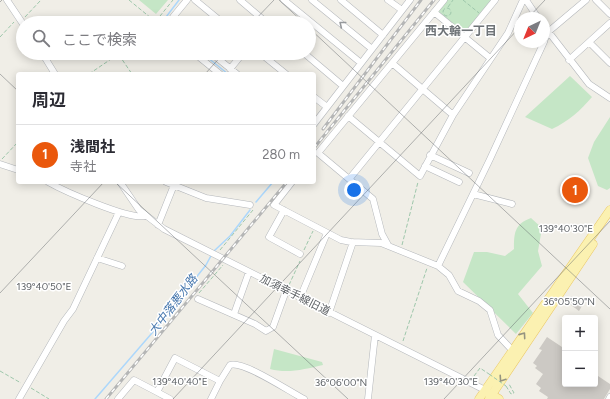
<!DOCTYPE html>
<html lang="ja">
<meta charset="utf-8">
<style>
:root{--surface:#fff;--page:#f7f7f7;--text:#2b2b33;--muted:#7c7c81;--line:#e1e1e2;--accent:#ea580c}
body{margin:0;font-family:Figtree,"Noto Sans JP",sans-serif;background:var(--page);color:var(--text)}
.controls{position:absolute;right:12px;bottom:12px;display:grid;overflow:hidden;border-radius:4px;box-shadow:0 2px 10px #0003}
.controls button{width:36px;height:36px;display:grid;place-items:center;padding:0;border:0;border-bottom:1px solid var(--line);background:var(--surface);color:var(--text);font:20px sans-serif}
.compass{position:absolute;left:514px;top:12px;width:36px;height:36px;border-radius:50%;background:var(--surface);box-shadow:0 2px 10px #0003;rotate:223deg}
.you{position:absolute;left:354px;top:190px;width:14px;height:14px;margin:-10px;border:3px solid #fff;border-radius:50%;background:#1a73e8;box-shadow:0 0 0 6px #1a73e833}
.badge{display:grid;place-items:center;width:26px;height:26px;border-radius:50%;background:var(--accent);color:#fff;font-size:13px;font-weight:700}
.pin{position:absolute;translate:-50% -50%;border:2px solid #fff;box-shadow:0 1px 4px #0006}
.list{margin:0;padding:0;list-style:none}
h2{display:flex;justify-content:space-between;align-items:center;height:52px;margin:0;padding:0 16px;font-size:17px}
h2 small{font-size:13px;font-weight:400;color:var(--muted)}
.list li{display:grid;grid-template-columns:26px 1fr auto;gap:12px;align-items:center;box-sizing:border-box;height:60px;padding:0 16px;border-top:1px solid var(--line)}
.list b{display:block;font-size:15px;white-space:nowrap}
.list p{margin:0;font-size:13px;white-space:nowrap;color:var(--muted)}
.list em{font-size:13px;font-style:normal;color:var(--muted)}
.icon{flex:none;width:22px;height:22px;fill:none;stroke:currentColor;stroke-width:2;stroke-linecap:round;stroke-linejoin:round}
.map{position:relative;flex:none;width:610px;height:399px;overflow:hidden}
.search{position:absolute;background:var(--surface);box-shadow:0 2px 10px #0003;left:16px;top:16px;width:300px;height:44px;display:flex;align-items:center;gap:10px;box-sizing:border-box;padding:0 14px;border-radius:22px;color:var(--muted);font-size:15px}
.panel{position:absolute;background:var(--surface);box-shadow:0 2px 10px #0003;left:16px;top:72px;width:300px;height:112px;border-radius:4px}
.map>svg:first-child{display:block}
</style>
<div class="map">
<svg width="610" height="399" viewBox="0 0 610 399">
<rect width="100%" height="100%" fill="#f0eee7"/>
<path fill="#c5e6c6" d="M139,0H168L156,14Z
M447,0H492L465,33H462L438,14V11Z
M570,76L592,97C580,111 569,121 552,129L525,117Z
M610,117V188L607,190L598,186L588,158L594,142Z
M531,218L542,228L538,251L542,266L518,294L533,313L516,334L463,282L474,252H487L505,256L514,249C514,234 514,224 531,218Z
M274,349L322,362L323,365C305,369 288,374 270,369Z"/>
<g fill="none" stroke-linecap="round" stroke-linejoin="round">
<path stroke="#acd7fb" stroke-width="1.5" d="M165,23L163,21L179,0
M202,53L228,74
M256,202L273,182
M214,251L230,236L250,210
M95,399L152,333L206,265L212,254"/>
</g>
<path fill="#ccc9c4" d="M571,296L583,304L579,311L567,302Z
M547,337L562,347L565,342V384H595V374L610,384V389L604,399H547L548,397L539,391L541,388L536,384L543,374L535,368L537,366L533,363L542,350L539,349Z"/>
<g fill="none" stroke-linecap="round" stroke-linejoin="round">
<defs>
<path id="minor" d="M7,0L23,24
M195,0L223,23
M240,0L267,23
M284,0L361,63
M312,0L372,49
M341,0L383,35
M388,0L402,10
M526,0L538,18
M596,0L610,14
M434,12L490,58
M175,23L173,17L187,0
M544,26L589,84L610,98
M544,41L548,32L586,0
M589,42L610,63
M42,53L55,74
M194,53L220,74
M211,53L237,74
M260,53L286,74
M304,53L343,86
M569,60L610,23
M392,63L453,115
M230,69L243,53
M314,97L327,107
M348,116L420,176L453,115L508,33L523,0
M314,124L410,0
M430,155L469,173
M0,164L18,170
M425,166L459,182
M350,178L495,0
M48,182C64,191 129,220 145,216
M120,182L139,210L164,229L485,390
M166,182L206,198L250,205
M292,182L274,205L341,240L351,242L381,243L438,266L449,275L458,291L479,301L490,310L498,335L512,350
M473,194L512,204
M284,210L269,237L300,254
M158,225L174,185
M388,245L382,234L373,199L318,153L444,0
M97,258L122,266
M438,266L490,159L544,42
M300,298L327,233
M198,299L255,324L266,331L273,327L286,291
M329,313L353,242
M234,314L249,272
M220,381L230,365C243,360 290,392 304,399
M19,399L64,321L73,309L119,212
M118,399L134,380L157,392
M170,399L157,392L175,358L220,381L211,399
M368,399L375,335
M609,399L610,397"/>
<path id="major" d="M487,392L499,399
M479,399L610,210
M489,399L593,244"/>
</defs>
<use href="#minor" stroke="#b4b7bb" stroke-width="7"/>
<use href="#major" stroke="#ebc865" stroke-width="9"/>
<path stroke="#9ec7ab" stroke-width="1" stroke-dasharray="4 2" stroke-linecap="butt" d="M129,0L157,23
M463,0L479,13
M448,7L453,0
M443 12a4 4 0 1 1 8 0a4 4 0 1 1-8 0Z
M25,17L41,0
M156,21L173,0
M0,37L14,22
M119,55L132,74
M89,74L120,53
M2,159L18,142
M402,245L418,182
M220,250L253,210
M304,250L313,231
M289,285L300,261
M199,293L223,265
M403,341L427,268
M0,371L21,383
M474,376L480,368L489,374
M506,386L511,394L514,393L509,384
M31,388L49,399"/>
<use href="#minor" stroke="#fff" stroke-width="6"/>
<use href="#major" stroke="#fbf1b1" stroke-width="8"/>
<defs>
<path id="rail" d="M323,129L421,0
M314,148L434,0
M106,399L287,182"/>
</defs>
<use href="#rail" stroke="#b5b6b6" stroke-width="3"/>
<use href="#rail" stroke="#fff" stroke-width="1.5" stroke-dasharray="4.5" stroke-linecap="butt"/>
<path stroke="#9ec7ab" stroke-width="1" stroke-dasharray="4 2" stroke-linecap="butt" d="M489,374L506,386"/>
</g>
<defs><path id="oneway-chevron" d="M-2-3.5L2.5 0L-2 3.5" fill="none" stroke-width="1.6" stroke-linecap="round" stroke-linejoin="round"/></defs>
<use stroke="#96999c" href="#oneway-chevron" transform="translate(342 24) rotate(-141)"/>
<g stroke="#959480">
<use href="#oneway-chevron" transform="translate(523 335) rotate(-55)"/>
<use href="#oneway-chevron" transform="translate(502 379) rotate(124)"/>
</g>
<path fill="none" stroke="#5e6266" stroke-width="1" stroke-opacity="0.45" d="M279,0L304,23M0,2L2,0M528,18L545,0M252,23L274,0M309,28L610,309M0,74L18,91M205,74L224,53M115,182L348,399M0,293L104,182M173,399L520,27M444,399L610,221"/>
<g text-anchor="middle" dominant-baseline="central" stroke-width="3" stroke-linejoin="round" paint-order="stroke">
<g font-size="11" fill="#5e6266" stroke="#fff">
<text transform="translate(295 295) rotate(27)">加須幸手線旧道</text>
</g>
<g font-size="12" font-weight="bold" fill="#6f7478" stroke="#fff">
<text x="461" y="31">西大輪一丁目</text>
</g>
<g font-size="12" font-style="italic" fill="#4878ae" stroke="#fff">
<text transform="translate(173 305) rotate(-53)">大中落悪水路</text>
</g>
</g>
<g font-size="10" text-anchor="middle" fill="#5e6266" stroke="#fff" stroke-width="3" stroke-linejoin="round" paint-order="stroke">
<text x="566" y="232">139°40'30"E</text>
<text x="44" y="290">139°40'50"E</text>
<text x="569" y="305">36°05'50"N</text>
<text x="180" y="385">139°40'40"E</text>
<text x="451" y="385">139°40'30"E</text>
<text x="341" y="386">36°06'00"N</text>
</g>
</svg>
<div class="controls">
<button>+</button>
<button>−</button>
</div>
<svg class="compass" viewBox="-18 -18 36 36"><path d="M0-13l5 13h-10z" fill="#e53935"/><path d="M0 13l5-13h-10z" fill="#7c7c81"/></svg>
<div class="you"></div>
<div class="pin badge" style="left:575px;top:190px">1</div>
<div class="search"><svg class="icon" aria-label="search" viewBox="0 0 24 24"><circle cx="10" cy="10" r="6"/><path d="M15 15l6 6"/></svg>ここで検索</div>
<section class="panel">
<h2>周辺<small></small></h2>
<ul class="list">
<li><span class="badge">1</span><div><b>浅間社</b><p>寺社</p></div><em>280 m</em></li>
</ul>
</section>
</div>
